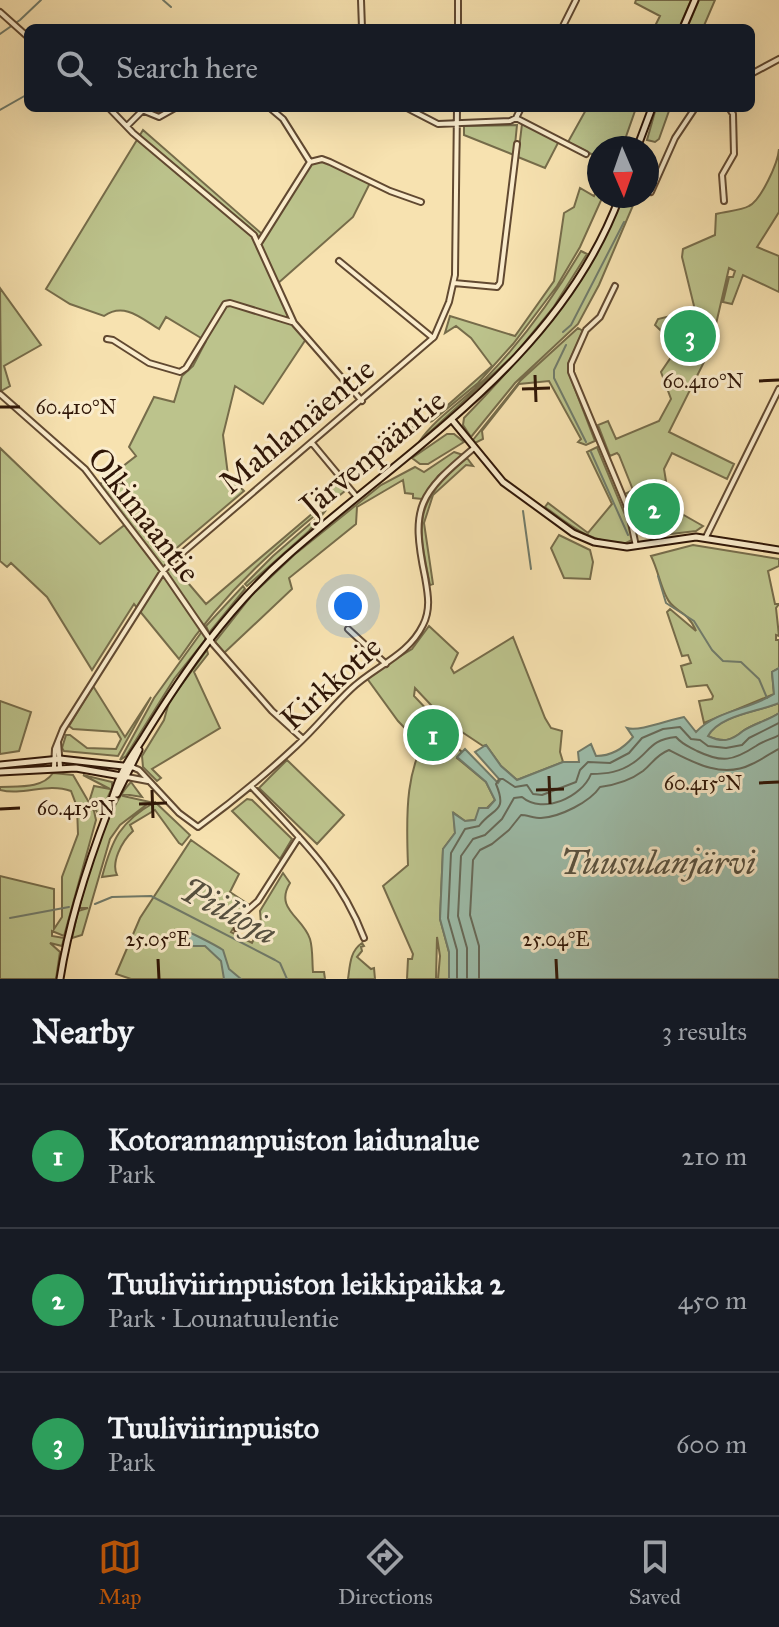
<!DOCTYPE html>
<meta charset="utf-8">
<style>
:root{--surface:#171b24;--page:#242831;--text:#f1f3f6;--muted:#9ea1a6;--line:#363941;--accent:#b45309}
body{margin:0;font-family:"IM FELL Great Primer",serif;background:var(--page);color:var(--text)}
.compass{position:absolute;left:587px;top:136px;width:72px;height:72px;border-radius:50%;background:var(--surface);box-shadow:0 8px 32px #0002;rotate:178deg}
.you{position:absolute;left:348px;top:606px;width:28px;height:28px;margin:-20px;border:6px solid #fff;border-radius:50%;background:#1a73e8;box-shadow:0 0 0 12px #1a73e833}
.badge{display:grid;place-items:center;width:52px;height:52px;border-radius:50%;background:var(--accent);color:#fff;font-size:26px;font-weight:700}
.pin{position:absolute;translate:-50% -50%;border:4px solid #fff;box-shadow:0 2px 8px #0006}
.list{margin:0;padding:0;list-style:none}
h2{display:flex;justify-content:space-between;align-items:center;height:104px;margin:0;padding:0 32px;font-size:34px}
h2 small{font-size:26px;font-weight:400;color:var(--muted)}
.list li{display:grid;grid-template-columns:52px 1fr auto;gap:24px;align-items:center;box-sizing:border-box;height:144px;padding:0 32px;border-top:2px solid var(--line)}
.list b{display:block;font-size:30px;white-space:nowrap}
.list p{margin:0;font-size:26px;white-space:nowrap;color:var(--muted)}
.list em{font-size:26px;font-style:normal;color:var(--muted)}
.icon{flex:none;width:44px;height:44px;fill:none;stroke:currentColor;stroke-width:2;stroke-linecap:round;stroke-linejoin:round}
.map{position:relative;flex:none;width:779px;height:979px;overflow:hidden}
.search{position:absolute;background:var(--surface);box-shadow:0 8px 32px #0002;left:24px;right:24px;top:24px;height:88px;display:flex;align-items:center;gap:20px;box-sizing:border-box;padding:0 28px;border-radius:12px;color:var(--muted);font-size:30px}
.sheet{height:536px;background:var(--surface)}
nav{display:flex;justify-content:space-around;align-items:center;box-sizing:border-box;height:112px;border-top:2px solid var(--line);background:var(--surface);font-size:22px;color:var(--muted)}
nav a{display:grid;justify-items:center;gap:4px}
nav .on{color:var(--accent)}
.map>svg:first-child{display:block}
</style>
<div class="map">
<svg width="779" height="979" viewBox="0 0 779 979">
<rect width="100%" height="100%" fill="#f7e2b0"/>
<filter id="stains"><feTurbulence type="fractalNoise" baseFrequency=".0025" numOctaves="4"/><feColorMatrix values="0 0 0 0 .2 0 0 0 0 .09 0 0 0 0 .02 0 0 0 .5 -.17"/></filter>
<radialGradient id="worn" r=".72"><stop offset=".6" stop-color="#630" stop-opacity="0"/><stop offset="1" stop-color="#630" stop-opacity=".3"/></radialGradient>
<path fill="#bcc38c" stroke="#766c4a" stroke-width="2" d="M636,0H691L679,28H654L660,16L635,3Z
M699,0H715L703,28H687Z
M587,108H636L622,148H599V158L568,142Z
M656,108H670L659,139L655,142L647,140Z
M522,124L559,141L545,168L518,157Z
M517,125L514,155L464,135V126Z
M143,130L262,234L307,164L325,161L370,183L353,217L276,285L292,319L306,339L263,404L235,386L223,435L228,475L244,491L166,557L206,604L327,501L335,480L345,491C281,542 225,590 179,659L134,604L92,670L47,597L11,563L7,567L0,561V448L100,544L127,523L100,484L136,456L129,447L154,397L174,402L182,376L193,366L206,341L166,317L159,329C141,318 124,302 104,316L70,304L46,289Z
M779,149V212L757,247L779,256V292L743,275L732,304L723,302L729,277H733L735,271L729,268L710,350L669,432L734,464L727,479L672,453L664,469L666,481L661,483L666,496L664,498L675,510L703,526L696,531L646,537L639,525L644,520L638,521C635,511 627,504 625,494L633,490L619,455L617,453L610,456L598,425L608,421L616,439L659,421L671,399L661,372L678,347L655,325L658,319L695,310L682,257L683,249L715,235L716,214C726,211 740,211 749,206C761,200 778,163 779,149Z
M599,186V196H603L580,247L557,286L513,344L478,383L432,421L418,426L401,439L396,438L418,423L432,419L492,366L471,338L456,326L445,333L450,316L515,336L554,281L564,213L574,207L580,188L594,196Z
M623,196H637L599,285L578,324L515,383L471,437L463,425L464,418C533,347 582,287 623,196Z
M581,251L587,254L582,262L553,308L516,353L419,442C436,417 464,400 485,379C522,341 554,297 581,251Z
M0,288L41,345L4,366L10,386L1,391Z
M578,328L583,331L568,364V371L595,441L586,445L578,442L581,439L549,381L519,384L482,431L483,439L475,443L473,440L521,380Z
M447,434H454L464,442L428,464H420L412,458Z
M597,447L633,534L632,540L626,543C591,544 571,526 545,507L548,503L588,533L612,504L587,452Z
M454,452L463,455L438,476L422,499L413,498V494L405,493L403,480L357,507L356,524L289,578L292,589L224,653L215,642L252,595L294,555L381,485L415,467L424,472Z
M467,458L473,466L466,465L433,495L424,523L433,584L430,585C417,521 413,503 467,458Z
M326,510L309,531L247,586L245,584L273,556Z
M559,535L590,550L593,562L590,579L564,578L551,548Z
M693,545L779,559V566L768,571L775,604H779L776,608L779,636L776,635V640H779V668L772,672L774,694L704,723L699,701L712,699L713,696L707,685L687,687L681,666L691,663L688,655L682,656L667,612L670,609L696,631C687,609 673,612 667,598C660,585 658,570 651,556Z
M243,586L245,589L209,633L206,626Z
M429,626L458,653L451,668L454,673L513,637L545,718L551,728L562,731L560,752L563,762L517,780L501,766L486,745L483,746L462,732L449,720L447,722L415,688L414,696L433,716L419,743L398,721L366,677L412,649Z
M203,630L206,635L205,640L174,679L126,756L120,760L154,698Z
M207,650L208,654L194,672L220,728L152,769L161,778L157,781L143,767L142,756L164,720L169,702Z
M93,686L125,737L151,697L118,756L64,751L62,748L66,735H70L87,748L116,749L121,739L117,732L73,729L69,726Z
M0,701L31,712L19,751L0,754Z
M779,703V713C769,720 751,725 743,731C731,741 723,743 707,736C719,715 758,712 779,703Z
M436,722H439L458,744L456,747L462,752L457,758L486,782L495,800L475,820L465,821L454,813L455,833L443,849L440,919L449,952V979H438L440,956L437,937L436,979H407L408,959H412L413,954L383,886L408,865C406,816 404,763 436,722Z
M287,760L344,815L317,844L259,788Z
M53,773L73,775L94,811L96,820L64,936L52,931V936L64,938L62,946L50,943L60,952L56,979H0V876L54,889V929L62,917V877L78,834L77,807L71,791C47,782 24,796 0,790V787C18,786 42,789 53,773Z
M83,775L112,782V788L99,816L90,799L94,786L110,789Z
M131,782L142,797L123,794V796L150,802L120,825L110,839L82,935L72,938L78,911L88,908H79C88,874 107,807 131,782Z
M247,799L252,800L292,839L280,859L232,811Z
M155,802L190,835L182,845L179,843L155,810L130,825L133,831C121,842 111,863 117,875L102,877C112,839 120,822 155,802Z
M191,840L239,874L230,892L248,904L231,932L252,943L261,924L260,911L283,873L290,883C274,909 303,917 310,939C313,949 312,962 313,972H324L325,979H131L116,974L140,918Z
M362,943L364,946L361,947L362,951L357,957L371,969L374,968L375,979H348C350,965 350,951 362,943Z"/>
<path fill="#9dbeac" stroke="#717b6a" stroke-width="2" d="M779,668V703C758,712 720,715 708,736C723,743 731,741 743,731C751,725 769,720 779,713V979H449V952L440,919L443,849L455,833L453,813L465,821L475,820L479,808H488L495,800L486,782L457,757L465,749L498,783L500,780L475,752L486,745L501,766L517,780L563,762H579L578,752L591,744L596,756C612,756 623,749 633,737L627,728C639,732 668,720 684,717L696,732C717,710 749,710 774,694L772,672Z
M182,930C187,930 217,946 223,950L229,969L241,979H224L221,961L205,946H192L180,942L178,936Z"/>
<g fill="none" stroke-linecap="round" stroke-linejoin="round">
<path stroke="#666a5a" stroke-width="2" d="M457,979V950L448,918L451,853L465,829L479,826C493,807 508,813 496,784L499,779H503L515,787L527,785L533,794L542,795L576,782L580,770L588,762L610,763L629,753L642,738L663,729L680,727L691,739L700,740L708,746L726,748L742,745L749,738L779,723
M467,979V948L458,916L461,856L473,839L485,835L502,819L514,798L522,797C543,815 582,797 591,774C607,774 620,772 633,763C651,751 649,740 676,737C683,745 688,746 697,751C722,763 733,761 756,746C763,741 772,739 779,735
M479,979V946L470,915L473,860L480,850L492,844L509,830L521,815C527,815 534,818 541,818C560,817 590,802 600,787C615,785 631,780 643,771C653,763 656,755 669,750C694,763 723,779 752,764C761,760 769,754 779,749"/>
<path stroke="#717b6a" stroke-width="2" d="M163,0L171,7
M0,34L20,20L41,0
M0,110L28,94
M563,332L571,325L624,222
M566,345L554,370V378L586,442
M591,452L628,535
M523,511L531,569
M658,576L666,603L694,621L712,650L723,661L741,662L759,679L767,698
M95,904L112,897L151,896L275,960L280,963L287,979
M10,918L69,907"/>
<defs>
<path id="street" d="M361,0L362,28
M0,12L28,37
M458,28V0
M562,28L576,0
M751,74L779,59
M109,108L133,133L254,235L294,323L362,401
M270,108L283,119L310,162
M407,108L438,124L510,121L516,118L521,108
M142,110L159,117L175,108
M516,118L586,154
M127,126L145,108
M310,162L322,159L330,162L390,191L421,202
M651,192L675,138L695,108
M724,201L722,175L734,154L733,114L729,108
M259,243L310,162
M339,261L433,338
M454,283L497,287L500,283L517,144
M615,286L600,317L586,330L571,364V372L628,509L636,546
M107,339L113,340L149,363L180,372L186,368L225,304L230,303L292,322
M0,394L85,469L163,571L213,644L272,711L303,739
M312,443L356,496
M706,537L779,389
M348,629L386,664
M58,742L60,767
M54,767L55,749L63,729L163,571L173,561L434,337L449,302L455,275L457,108
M132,767L139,770L179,813L198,827C232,802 265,775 296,746C316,728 332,707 351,689C375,666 408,656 423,625C431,609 428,594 425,577C410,506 419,494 474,448
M127,777L148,781
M251,786C297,835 340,874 364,938
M237,929L241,916L258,901L299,837"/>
<path id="secondary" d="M683,28L695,0
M637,148L652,108
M452,420L503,482L573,533L594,542L627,547L696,537L779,550
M0,765L60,759L132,767
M0,772L76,768L127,777
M117,794L139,750
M60,979C69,921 87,866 108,811C113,798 116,784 123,771C129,758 138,747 145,735C185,670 229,607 287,556C410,447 560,358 620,196"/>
</defs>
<use href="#street" stroke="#614931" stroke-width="8"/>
<use href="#secondary" stroke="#2f1607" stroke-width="9"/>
<use href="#street" stroke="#faeccc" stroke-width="4"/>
<use href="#secondary" stroke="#faeccc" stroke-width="5"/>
</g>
<path fill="none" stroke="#2f1607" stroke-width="3" d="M535,375L536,402M759,381L779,380M522,389L550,388M0,407H20M549,776L550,804M759,783L779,782M152,790L153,818M536,790L564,789M139,804L167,803M0,809L20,808M158,959L159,979M556,959L557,979"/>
<g text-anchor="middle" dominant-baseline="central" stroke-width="6" stroke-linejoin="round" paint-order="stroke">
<g font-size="32" fill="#2f1607" stroke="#faeccc">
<text transform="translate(297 426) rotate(-40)">Mahlamäentie</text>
<text transform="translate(373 453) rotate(-40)">Järvenpääntie</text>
<text transform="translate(144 515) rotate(52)">Olkimaantie</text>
<text transform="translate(331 683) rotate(-42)">Kirkkotie</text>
</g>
<g font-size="34" font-style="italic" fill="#565141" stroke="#faeccc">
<text x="658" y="862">Tuusulanjärvi</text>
<text transform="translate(229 911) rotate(28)">Piilioja</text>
</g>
</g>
<g font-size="20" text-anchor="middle" fill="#2f1607" stroke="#faeccc" stroke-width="6" stroke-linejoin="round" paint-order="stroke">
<text x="703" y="388">60.410°N</text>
<text x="76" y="414">60.410°N</text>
<text x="703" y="790">60.415°N</text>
<text x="76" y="815">60.415°N</text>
<text x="158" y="946">25.05°E</text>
<text x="556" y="946">25.04°E</text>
</g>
<rect width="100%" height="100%" filter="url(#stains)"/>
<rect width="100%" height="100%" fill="url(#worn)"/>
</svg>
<svg class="compass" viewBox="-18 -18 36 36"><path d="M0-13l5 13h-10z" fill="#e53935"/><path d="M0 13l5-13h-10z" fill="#9ea1a6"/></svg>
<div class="you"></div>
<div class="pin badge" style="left:433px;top:735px;background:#2e9e5b">1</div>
<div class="pin badge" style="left:654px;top:509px;background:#2e9e5b">2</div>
<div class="pin badge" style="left:690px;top:336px;background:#2e9e5b">3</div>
<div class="search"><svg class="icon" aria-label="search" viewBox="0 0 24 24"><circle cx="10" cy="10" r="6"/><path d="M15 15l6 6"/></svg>Search here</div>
</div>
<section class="sheet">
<h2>Nearby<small>3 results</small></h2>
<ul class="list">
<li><span class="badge" style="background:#2e9e5b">1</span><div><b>Kotorannanpuiston laidunalue</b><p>Park</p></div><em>210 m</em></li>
<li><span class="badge" style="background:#2e9e5b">2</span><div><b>Tuuliviirinpuiston leikkipaikka 2</b><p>Park · Lounatuulentie</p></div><em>450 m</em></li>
<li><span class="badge" style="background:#2e9e5b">3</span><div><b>Tuuliviirinpuisto</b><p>Park</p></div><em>600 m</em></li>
</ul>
</section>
<nav>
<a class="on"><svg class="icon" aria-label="map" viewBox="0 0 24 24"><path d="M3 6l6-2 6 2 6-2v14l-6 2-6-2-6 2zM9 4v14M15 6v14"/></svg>Map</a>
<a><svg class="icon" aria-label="directions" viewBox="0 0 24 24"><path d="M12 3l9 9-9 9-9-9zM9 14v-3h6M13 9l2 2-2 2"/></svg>Directions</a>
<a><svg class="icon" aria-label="saved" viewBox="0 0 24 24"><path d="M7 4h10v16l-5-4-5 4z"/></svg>Saved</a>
</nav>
